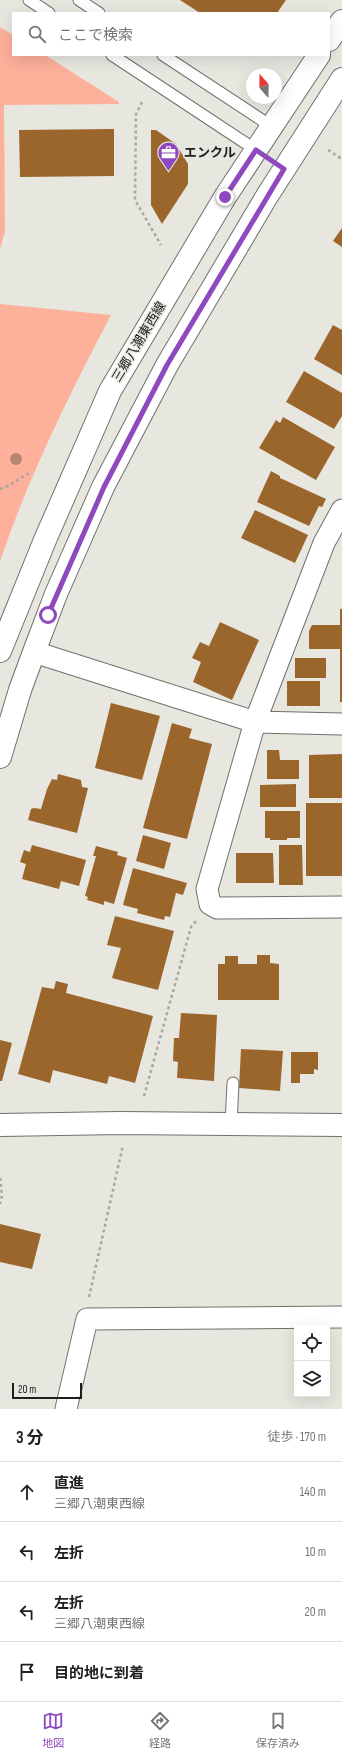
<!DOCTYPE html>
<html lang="ja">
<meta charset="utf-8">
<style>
:root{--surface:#fff;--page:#f6f6f6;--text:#202124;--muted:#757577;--line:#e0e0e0;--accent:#8d49bd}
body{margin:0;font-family:"Sofia Sans Condensed","Noto Sans JP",sans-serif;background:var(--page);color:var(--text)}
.controls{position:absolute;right:12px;bottom:12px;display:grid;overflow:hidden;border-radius:0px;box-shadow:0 4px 16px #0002}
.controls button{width:36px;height:36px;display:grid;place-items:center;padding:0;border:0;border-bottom:1px solid var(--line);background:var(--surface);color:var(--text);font:20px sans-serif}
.compass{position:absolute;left:246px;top:68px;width:36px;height:36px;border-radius:50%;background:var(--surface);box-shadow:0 4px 16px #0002;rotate:340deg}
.scale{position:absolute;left:12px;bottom:10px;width:70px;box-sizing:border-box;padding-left:4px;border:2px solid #1d1d1a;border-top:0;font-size:11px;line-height:14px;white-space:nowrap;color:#1d1d1a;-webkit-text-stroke:3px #e7e6df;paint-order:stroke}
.stop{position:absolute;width:12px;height:12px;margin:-9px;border:3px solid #8d49bd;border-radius:50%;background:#fff}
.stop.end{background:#8d49bd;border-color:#fff;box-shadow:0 1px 4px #0008}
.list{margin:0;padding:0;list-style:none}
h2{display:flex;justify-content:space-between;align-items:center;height:52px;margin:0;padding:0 16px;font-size:17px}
h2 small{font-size:13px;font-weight:400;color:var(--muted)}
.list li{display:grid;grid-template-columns:26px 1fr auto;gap:12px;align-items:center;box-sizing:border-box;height:60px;padding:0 16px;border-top:1px solid var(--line)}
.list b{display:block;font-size:15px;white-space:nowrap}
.list p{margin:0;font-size:13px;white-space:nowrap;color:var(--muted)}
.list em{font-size:13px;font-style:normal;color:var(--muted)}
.icon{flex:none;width:22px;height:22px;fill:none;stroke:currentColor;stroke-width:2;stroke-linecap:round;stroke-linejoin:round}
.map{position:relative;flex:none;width:342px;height:1409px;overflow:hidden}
.search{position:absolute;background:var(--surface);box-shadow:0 4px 16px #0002;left:12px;right:12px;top:12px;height:44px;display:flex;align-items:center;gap:10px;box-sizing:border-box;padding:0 14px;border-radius:0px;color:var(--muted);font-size:15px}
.sheet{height:292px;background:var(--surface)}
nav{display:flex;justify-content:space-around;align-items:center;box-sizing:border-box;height:56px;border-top:1px solid var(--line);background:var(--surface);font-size:11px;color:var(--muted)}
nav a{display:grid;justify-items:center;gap:2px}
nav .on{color:var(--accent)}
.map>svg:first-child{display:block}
</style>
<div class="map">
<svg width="342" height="1409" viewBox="0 0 342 1409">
<rect width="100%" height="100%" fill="#e7e6df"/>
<path fill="#fdb09a" d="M0,27L13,35V55H45L119,102V104L4,105L5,231L0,249Z
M0,304L111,315C69,395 29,476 0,561Z"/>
<path fill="#9b662c" d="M180,0H286L277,13H200Z
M114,129V176L20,177L19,130Z
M151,130H156L176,144L188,164V184L162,224L151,205Z
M342,228V247L333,241Z
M333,325L342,330V375L314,359Z
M304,371L342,393V416L334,429L286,402Z
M283,417L335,447L316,480L259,448L276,420L280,423Z
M271,471L280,476V478L326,499L322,507L319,506L309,526L257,502Z
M255,510L308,535L295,563L241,538Z
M340,609H342V702H340V649H309V631L312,625H340Z
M220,622L259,640L232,700L193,682L201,662L192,658L200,642L209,646Z
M295,658H326V678H295Z
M287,681H320V706H287Z
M111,703L160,716L142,780L95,768Z
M172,723L192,729L189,738L212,744L187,839L143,828Z
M267,750H279L280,760H299V779H267Z
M342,754V798H309V755Z
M58,774L81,780L82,787L88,788L77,833L28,820L31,809L34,808L41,809L47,789L52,779L57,780Z
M296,784V807H260V785Z
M306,803H342V876H306Z
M265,811H300V838H287V840H270V838H265Z
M143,835L171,843L164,869L136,861Z
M32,845L86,860L79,886L61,881L59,889L22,879L26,864L20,862L24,850L30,852Z
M279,845H302L303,885H279Z
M96,846L118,852L117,855L127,858L114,904L104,901V905L87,900L88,897L85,896L96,856H93Z
M236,853H273L274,883H236Z
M133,868L187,883L183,895L176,893L170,917L165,916L164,920L137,913L138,909L123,905Z
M115,916L174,931L158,990L112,978L121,948L107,945Z
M257,955H270V963L279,964V1000H218V964H225V956H238V964H257Z
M56,981L68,984L66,993L153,1016L135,1083L109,1076L107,1084L53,1070L50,1083L18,1074L42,987L54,989Z
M181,1013L217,1015L214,1081L177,1078L178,1062L173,1061L174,1038H179Z
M0,1040L12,1043L2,1081H0Z
M241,1049L283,1051L280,1091L239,1088Z
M291,1052H318V1070L314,1069V1074H300V1083H291Z
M0,1224L41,1234L32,1269L0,1262Z"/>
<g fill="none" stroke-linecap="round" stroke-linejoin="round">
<defs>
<path id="service" d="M29,0L49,13
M79,0L99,13
M112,55L256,150
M163,55L271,126
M231,1124L233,1083"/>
<path id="minor" d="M342,510L324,543L255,722L207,889L210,904L217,908L342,907
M34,652L255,722L342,724
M66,1409L87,1319L342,1317"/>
<path id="tertiary" d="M329,40L342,21
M0,651L45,540L110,391L225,197L319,55
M0,757L20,690L34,652L56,594L103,487L167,365L267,196L342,79
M0,1125L120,1123L342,1125"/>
</defs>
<use href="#service" stroke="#71706a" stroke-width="13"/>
<use href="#minor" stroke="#71706a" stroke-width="23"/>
<use href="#tertiary" stroke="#71706a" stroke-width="24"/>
<path stroke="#a8a7a1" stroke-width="2.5" stroke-dasharray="3 3" stroke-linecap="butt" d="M142,102L136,114L135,200L161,245
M328,150L342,159
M0,489L8,486L29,473
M144,1096L191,927L196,921
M0,1178L2,1196L0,1204
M89,1297L123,1145"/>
<use href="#service" stroke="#fff" stroke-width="11"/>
<use href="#minor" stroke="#fff" stroke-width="21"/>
<use href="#tertiary" stroke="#fff" stroke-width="22"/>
</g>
<circle fill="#b88573" cx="16" cy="459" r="6"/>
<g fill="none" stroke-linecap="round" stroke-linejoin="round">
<path stroke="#8d49bd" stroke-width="5" d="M48,615L104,487L167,365L284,169L256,150L225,197"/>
</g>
<defs>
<symbol id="office-pin" viewBox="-11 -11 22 30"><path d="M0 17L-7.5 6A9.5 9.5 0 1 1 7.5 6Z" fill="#8d49bd" stroke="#e7e6df"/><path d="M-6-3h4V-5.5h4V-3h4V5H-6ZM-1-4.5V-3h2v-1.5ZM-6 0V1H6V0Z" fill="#fff"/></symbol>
</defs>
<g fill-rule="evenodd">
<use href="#office-pin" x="156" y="140" width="25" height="34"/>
</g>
<g text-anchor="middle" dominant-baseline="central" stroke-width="3" stroke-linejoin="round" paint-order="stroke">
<g font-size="13" font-weight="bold" fill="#1d1d1a" stroke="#e7e6df" text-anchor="start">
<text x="184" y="153">エンクル</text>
</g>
<g font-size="13" fill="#1d1d1a" stroke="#e7e6df">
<text transform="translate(139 342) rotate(-59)">三郷八潮東西線</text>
</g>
</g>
</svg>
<div class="controls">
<button><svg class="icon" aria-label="locate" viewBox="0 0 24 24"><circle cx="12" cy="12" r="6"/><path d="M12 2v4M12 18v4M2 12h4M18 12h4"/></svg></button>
<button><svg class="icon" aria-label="layers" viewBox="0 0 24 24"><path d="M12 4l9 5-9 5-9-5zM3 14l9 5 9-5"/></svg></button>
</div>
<svg class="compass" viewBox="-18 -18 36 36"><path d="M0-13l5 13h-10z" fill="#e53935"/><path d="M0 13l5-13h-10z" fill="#757577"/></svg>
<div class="scale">20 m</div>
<div class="stop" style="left:48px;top:615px"></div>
<div class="stop end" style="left:225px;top:197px"></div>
<div class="search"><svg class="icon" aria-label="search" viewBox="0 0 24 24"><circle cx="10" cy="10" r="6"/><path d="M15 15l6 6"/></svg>ここで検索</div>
</div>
<section class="sheet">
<h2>3 分<small>徒歩 · 170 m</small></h2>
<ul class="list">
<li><svg class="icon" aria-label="ahead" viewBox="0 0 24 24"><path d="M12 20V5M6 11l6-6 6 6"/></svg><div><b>直進</b><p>三郷八潮東西線</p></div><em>140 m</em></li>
<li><svg class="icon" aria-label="left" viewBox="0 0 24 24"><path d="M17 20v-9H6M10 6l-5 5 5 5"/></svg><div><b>左折</b></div><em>10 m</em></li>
<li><svg class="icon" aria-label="left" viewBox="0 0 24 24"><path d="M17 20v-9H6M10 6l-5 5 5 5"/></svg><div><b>左折</b><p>三郷八潮東西線</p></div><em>20 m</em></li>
<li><svg class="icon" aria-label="arrive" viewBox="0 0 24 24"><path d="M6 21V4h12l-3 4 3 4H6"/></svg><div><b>目的地に到着</b></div></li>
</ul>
</section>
<nav>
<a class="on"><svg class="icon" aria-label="map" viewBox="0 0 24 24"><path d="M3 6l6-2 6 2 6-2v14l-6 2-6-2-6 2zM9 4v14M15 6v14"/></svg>地図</a>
<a><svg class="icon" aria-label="directions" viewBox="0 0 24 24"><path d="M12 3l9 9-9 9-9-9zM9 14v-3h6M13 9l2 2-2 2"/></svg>経路</a>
<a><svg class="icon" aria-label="saved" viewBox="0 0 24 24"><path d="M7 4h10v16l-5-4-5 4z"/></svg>保存済み</a>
</nav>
